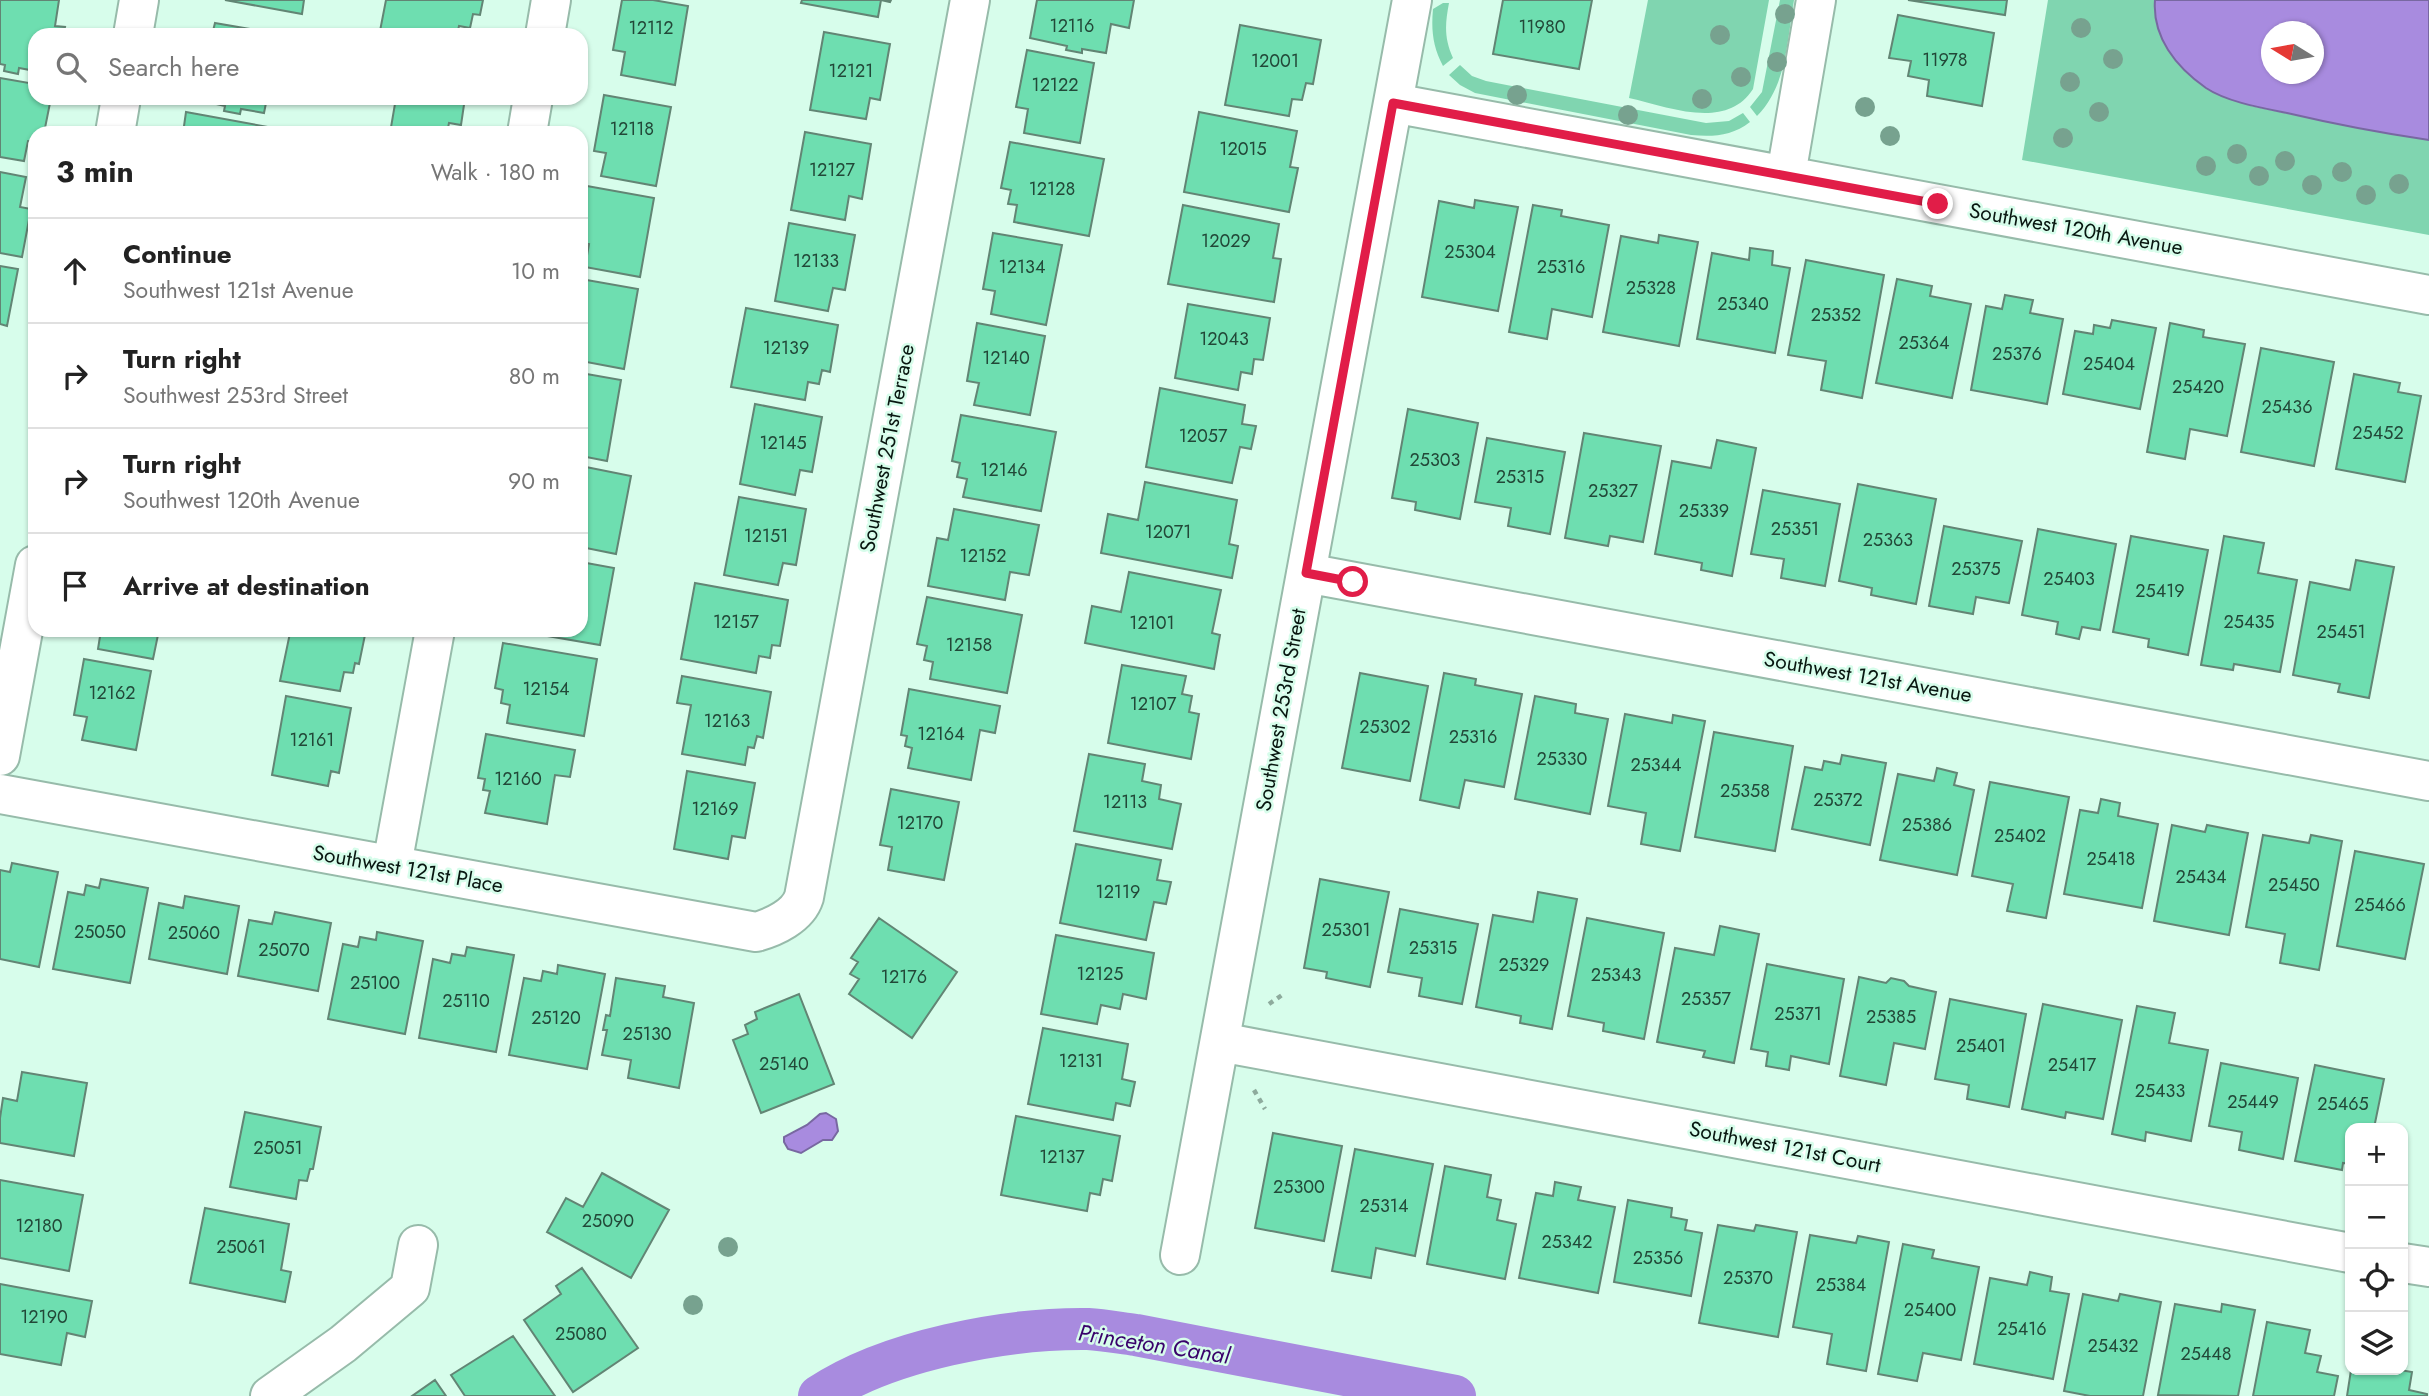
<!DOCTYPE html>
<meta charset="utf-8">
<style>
:root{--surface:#fff;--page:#f6f6f6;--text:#222;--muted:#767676;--line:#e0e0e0}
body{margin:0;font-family:Jost,sans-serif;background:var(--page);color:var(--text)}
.controls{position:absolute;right:21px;bottom:21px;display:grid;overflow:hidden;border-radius:14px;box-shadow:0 2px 5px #0004}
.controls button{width:63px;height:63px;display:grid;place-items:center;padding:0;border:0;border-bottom:2px solid var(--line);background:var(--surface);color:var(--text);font:35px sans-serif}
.compass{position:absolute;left:2261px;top:21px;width:63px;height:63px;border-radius:50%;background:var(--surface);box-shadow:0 2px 5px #0004;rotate:281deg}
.stop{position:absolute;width:21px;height:21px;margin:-16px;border:5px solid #e11d48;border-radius:50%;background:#fff}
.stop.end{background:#e11d48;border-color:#fff;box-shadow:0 2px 7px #0008}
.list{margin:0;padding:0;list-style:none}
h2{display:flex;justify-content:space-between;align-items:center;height:91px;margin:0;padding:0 28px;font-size:30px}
h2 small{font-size:23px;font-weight:400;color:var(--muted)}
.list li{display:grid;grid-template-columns:46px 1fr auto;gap:21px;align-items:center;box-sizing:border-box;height:105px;padding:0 28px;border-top:2px solid var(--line)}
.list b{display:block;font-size:26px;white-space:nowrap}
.list p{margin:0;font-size:23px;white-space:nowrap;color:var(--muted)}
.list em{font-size:23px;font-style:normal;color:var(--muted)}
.icon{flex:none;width:38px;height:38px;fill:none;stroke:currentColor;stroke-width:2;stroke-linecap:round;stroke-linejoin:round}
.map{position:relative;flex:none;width:2429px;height:1396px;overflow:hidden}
.search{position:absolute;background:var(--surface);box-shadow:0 2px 5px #0004;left:28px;top:28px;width:560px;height:77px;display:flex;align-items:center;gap:18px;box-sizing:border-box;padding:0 24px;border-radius:21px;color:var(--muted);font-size:26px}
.panel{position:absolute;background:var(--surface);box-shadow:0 2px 5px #0004;left:28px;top:126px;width:560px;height:511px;border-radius:21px}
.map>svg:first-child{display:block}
</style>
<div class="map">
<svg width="2429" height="1396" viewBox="0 0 2429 1396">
<rect width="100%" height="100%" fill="#d7fdeb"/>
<path fill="#80d5b0" d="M1648,0H1769L1753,89C1726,131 1669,107 1629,98Z
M1780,0H1794C1787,40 1787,86 1757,116L1750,107L1762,92Z
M2048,0H2155L2154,8L2208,89L2251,106L2361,129L2429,140V235L2022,160Z
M1443,3H1449C1445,24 1444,38 1453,58L1443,66C1433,47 1431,31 1433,9Z
M1460,65L1472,76L1486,81L1706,123L1729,121L1743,113L1750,122C1732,136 1713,137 1691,135L1475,93L1460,85L1449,75Z"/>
<path fill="#a88bdf" stroke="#7868a1" stroke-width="2" fill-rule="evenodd" d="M2155,0H2429V140C2381,133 2334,124 2287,113C2262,108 2227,102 2206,88C2176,67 2152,37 2155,0ZM2272,32H2314V74H2272Z
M826,1113L836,1119L838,1131L832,1140H823L801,1153L788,1149L784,1142V1137L807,1125L820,1114Z"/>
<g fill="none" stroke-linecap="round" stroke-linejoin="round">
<path stroke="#a88bdf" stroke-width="42" d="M819,1396C888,1350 1006,1328 1088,1329C1104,1330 1120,1333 1136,1335L1455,1396"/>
</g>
<path fill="#6edeb0" stroke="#628574" stroke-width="2" d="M0,0H59L55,26L65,27L63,35H35V71L19,68L18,74L4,71L5,65L0,64Z
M225,0H304L302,14Z
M386,0H483L480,15L473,14L470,28L459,26L457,35H401L380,31Z
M622,0H653L688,6L675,85L621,75L625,52L613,50Z
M802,0H891L890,2L881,0L878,17L801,3Z
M1037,0H1134L1129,28L1111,24L1106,53L1082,49V53L1066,50L1067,46L1030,38Z
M1503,0H1592L1579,69L1493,54Z
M1908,0H2007L2005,15Z
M1898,15L1994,33L1982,106L1927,96L1929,80L1908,76L1911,61L1889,58Z
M215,23L284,35H212Z
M1240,25L1321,40L1313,84L1306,83L1302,100L1292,99L1289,116L1225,105Z
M824,32L890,44L880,100L870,98L866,119L810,110Z
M1027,50L1094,63L1080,143L1024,133L1028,109L1016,107Z
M0,78L35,84V98H51L44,133H35V142L28,141L24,161L0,157Z
M604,95L671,107L656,186L601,176L606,153L594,151Z
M190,98H267L264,113L241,109L240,114L224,111L225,106Z
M396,98H465L461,125L449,123L447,133H390Z
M186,112L279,129L278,133H183Z
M1199,112L1297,131L1290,167L1298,168L1289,212L1184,192Z
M805,132L871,144L862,199L849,196L845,220L791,210Z
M1010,142L1104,159L1089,236L1014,222L1017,205L1008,204L1011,190L1001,188Z
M0,172L26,177L20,207L31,209L22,257L0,253Z
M587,186L654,198L640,277L585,267L589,244L581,243V222Z
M1475,200L1518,207L1498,311L1422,297L1439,201L1474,208Z
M1183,205L1279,224L1273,258L1281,259L1274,302L1168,284Z
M1533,205L1562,210L1561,216L1609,225L1592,317L1552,309L1547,339L1509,332Z
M789,223L855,235L845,290L833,288L828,311L775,301Z
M993,233L1062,245L1046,325L991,314L995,291L983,289Z
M1659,235L1698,242L1679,346L1603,332L1621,236L1658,243Z
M1750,248L1773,251L1772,265L1790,268L1775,353L1697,339L1712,253L1749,260Z
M1806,260L1884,275L1862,398L1821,390L1826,361L1788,355Z
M0,266L18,269L7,326L0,324Z
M581,279L638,289L624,369L581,361Z
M1897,279L1932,286L1930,296L1971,304L1952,398L1876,383Z
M2005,295L2033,300L2030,313L2063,319L2047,404L1971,390L1986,306L2002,309Z
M1188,304L1270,318L1263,360L1254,359L1252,374L1241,372L1238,390L1175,378Z
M746,308L838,325L830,372L822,370L819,384L808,382L805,400L731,387Z
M2112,320L2156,328L2140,409L2063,394L2075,331L2093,334L2094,325L2110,328Z
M977,323L1045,336L1030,415L974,405L979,383L967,381Z
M2170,323L2204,330L2203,337L2245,344L2227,436L2190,429L2185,459L2147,452Z
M2261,348L2334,362L2314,466L2241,452Z
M581,373L621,380L607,461L581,456Z
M2354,374L2400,383L2398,392L2421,396L2405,482L2336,469Z
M1160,388L1245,405L1242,424L1256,426L1251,449L1240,447L1232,483L1146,467Z
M755,404L822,417L812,472L800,470L795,495L740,484Z
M1408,409L1478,423L1460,519L1415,510L1416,502L1392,498Z
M961,415L1056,432L1041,511L963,497L967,479L957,477L960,463L952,461Z
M1584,433L1661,446L1643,542L1610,536L1608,546L1565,538Z
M1487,438L1565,452L1550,534L1508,526L1511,508L1475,502Z
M1717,440L1756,448L1732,576L1701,570L1702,563L1655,554L1672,461L1711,468Z
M581,466L631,476L616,554L581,547Z
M1145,482L1237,500L1229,544L1238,546L1232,578L1101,553L1108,514L1138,520Z
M1858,484L1936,499L1916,604L1871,595L1872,588L1839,581Z
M1763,490L1840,504L1825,586L1781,578L1784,559L1751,554Z
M739,497L806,509L796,565L783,563L778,585L724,575Z
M954,509L1039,525L1029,575L1010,572L1005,600L928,586L937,538L948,540Z
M1944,526L2022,541L2009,603L1976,597L1973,614L1929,606Z
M2038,529L2116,544L2100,630L2082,627L2079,639L2056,634L2058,622L2022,615Z
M2131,536L2208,550L2188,655L2148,647L2149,639L2113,632Z
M2224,536L2264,543L2258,573L2297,580L2280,672L2234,664L2233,670L2201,665Z
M2356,560L2394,567L2369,698L2338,692L2340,684L2293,675L2310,582L2350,590Z
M581,562L614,568L600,645L524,632L525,630H581Z
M1129,572L1221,590L1212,633L1220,635L1214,669L1085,643L1092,606L1121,612Z
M695,583L788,600L780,646L772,645L770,658L759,656L756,673L681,659Z
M927,597L1022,615L1007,693L930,679L933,662L924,660L927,646L917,644Z
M101,630H159L153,659L98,649Z
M274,630H366L359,664L355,663L353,673L344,672L340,691L280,681L290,633Z
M503,643L597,659L584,736L507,723L510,705L501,703L503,690L495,688Z
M84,659L151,671L136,750L82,740L87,717L74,715Z
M1122,665L1186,676L1182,694L1192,696L1189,712L1199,714L1191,759L1108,743Z
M1360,673L1428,686L1410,781L1342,768Z
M1444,673L1476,679L1475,685L1522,694L1504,787L1465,780L1459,808L1420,800Z
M682,676L771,692L763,738L757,736L754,748L748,747L745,765L682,754L691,705L677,703Z
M909,689L1000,706L995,733L980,730L971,780L908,768L912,748L905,746L907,736L901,735Z
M286,696L351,708L339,773L331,771L328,786L272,775Z
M1535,696L1576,704L1575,713L1608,719L1590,814L1515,799Z
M1625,714L1672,723L1673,715L1705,721L1680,851L1641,844L1646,813L1608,806Z
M1714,732L1793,746L1775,851L1695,837Z
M486,734L575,750L570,777L555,775L547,824L485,813L490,791L483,790L485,779L478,778Z
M1089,754L1145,764L1142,781L1161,785L1159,799L1181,804L1172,849L1074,831Z
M1842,755L1886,763L1870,845L1792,829L1805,767L1822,770L1824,761L1840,764Z
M1937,768L1957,773L1954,785L1974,790L1957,875L1880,860L1898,774L1934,781Z
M687,771L755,783L745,838L732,836L728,859L674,849Z
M1990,782L2069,797L2046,918L2007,911L2013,884L1972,876Z
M891,789L959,802L944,880L888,870L892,847L880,845Z
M2101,799L2120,803L2118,816L2158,824L2142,908L2064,894L2080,810L2098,813Z
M2172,825L2205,832L2207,825L2248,833L2229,935L2154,921Z
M2263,835L2309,843L2311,835L2342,841L2319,970L2280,963L2285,934L2246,927Z
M1076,844L1161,860L1157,880L1171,882L1166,904L1154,902L1146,940L1060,923Z
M2355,851L2424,864L2405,959L2337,946Z
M12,863L58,872L39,967L0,959V870L10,872Z
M101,879L148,888L130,983L53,969L68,892L84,895L86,885L99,888Z
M1320,879L1389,892L1370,987L1326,978L1327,972L1304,968Z
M1538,892L1577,899L1552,1029L1520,1023L1521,1016L1476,1007L1493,915L1533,922Z
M185,896L239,906L227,974L149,959L159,903L183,908Z
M1400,909L1478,924L1462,1004L1419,996L1422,978L1388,972Z
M275,912L331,923L318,991L238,976L249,920L272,924Z
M879,918L957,972L912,1038L849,994L859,979L850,974L858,962L851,958Z
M1587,918L1664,933L1644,1039L1603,1031L1604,1023L1568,1016Z
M1720,926L1759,934L1734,1063L1703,1057L1705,1051L1657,1042L1675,948L1714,955Z
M377,932L423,941L405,1034L328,1019L343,944L358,947L360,937L376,940Z
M1056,935L1154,953L1146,999L1123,994L1120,1009L1101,1005L1097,1024L1041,1014Z
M467,947L514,955L496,1052L419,1038L433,959L450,963L452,954L465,956Z
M1767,964L1844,979L1829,1064L1791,1056L1789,1070L1766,1066L1768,1052L1751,1049Z
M558,965L605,974L587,1069L509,1055L524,978L541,981L543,971L557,974Z
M1859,977L1886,983L1891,978L1904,981L1909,986L1936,992L1925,1049L1894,1043L1886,1085L1840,1076Z
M616,978L665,986L663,997L694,1003L679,1088L628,1078L631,1060L602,1055L607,1030H603L606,1015L610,1016Z
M799,994L834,1084L761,1113L733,1040L748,1034L745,1025L757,1019L755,1012Z
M1950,999L2026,1014L2009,1107L1967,1099L1969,1085L1935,1079Z
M2043,1004L2122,1020L2103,1119L2066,1112L2065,1118L2022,1109Z
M2137,1006L2175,1013L2169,1043L2208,1050L2191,1141L2146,1132L2145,1141L2112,1134Z
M1043,1028L1128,1044L1122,1079L1135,1082L1130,1106L1116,1103L1113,1120L1028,1104Z
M2221,1063L2298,1078L2283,1159L2239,1150L2242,1132L2209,1126Z
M2315,1065L2384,1079L2374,1128H2350V1164L2343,1163L2342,1170L2295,1161Z
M22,1072L87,1083L74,1156L0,1143V1118L3,1098L17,1101Z
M245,1112L321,1127L313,1169H310L307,1181L299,1180L296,1199L230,1187Z
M1016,1116L1120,1136L1112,1181L1103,1179L1100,1195L1090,1193L1087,1211L1001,1195Z
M1273,1133L1342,1146L1324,1241L1255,1228Z
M1355,1149L1433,1164L1415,1256L1376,1248L1371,1278L1332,1271Z
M1445,1166L1491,1175L1487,1197L1501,1200L1497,1220L1516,1224L1505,1279L1427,1264Z
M602,1173L669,1210L631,1278L547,1232L566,1198L583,1207Z
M0,1180L83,1195L69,1271L0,1258Z
M1555,1182L1581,1187L1578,1200L1615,1207L1598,1293L1519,1278L1536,1193L1553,1196Z
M1628,1200L1672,1208L1671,1217L1687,1220L1685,1230L1702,1233L1691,1296L1614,1282Z
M205,1208L289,1224L281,1270L291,1272L285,1302L190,1283Z
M1718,1225L1754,1231L1756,1225L1797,1232L1778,1337L1699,1323Z
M1810,1235L1856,1243L1858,1236L1889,1242L1866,1371L1827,1364L1832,1334L1793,1327Z
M1903,1244L1934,1250L1932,1258L1979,1267L1961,1360L1923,1353L1917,1381L1878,1374Z
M582,1268L638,1348L573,1392L524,1320L561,1294L556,1286Z
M2030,1272L2052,1277L2050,1291L2069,1294L2053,1379L1974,1364L1990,1278L2027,1285Z
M0,1284L92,1301L85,1337L67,1333L61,1365L0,1354Z
M2083,1294L2118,1301L2120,1294L2161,1302L2143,1396H2090L2064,1391Z
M2175,1304L2221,1312L2222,1304L2255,1310L2238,1396L2158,1395Z
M2267,1322L2310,1330L2305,1353L2321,1356L2317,1372L2338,1376L2334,1396H2253Z
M513,1336L555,1396H465L451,1375Z
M2351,1370H2400L2412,1372L2409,1390L2427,1394V1396H2347Z
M435,1380L446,1396H412Z"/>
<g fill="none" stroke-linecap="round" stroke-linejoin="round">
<defs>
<path id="minor" d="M133,35L139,0
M545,35L551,0
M1393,103L2429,295
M115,133L121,98
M527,133L533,98
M1786,175L1816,0
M1306,573L2429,781
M0,756L35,565
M0,794L756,932C774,927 798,916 804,897L970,0
M392,865L435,630
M1220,1042L2350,1253
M1180,1255L1412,0
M2403,1263L2429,1267
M270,1396L343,1344L410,1288L418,1245"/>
</defs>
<use href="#minor" stroke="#97bbaa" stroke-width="42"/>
<path stroke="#8eab9d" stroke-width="4.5" stroke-dasharray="5 5" stroke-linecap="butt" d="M1269,1004L1285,993
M1254,1090L1265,1109"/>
<use href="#minor" stroke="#fff" stroke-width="38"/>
</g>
<g fill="#77a28f">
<circle cx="1785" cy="14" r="10"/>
<circle cx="2081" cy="28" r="10"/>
<circle cx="1720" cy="35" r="10"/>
<circle cx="2113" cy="59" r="10"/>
<circle cx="1777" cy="62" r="10"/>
<circle cx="1741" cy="77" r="10"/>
<circle cx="2070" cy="82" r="10"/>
<circle cx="1517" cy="95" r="10"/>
<circle cx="1702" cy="99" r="10"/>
<circle cx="1865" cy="107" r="10"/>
<circle cx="2099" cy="112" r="10"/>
<circle cx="1628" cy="115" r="10"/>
<circle cx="1890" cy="136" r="10"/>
<circle cx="2063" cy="138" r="10"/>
<circle cx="2237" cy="154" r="10"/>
<circle cx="2285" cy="161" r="10"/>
<circle cx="2206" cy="166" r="10"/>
<circle cx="2342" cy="172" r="10"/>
<circle cx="2259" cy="176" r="10"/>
<circle cx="2399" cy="184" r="10"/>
<circle cx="2312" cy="185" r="10"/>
<circle cx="2366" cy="195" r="10"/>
<circle cx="728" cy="1247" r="10"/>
<circle cx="693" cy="1305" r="10"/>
</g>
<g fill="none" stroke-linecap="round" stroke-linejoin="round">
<path stroke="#e11d48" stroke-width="9" d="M1353,582L1306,573L1393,103L1938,204"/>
</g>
<g text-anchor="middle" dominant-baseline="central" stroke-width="5" stroke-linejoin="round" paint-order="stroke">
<g font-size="18" fill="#224838">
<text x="1072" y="26">12116</text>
<text x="1542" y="27">11980</text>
<text x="651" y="28">12112</text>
<text x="1945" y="60">11978</text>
<text x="1275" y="61">12001</text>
<text x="851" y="71">12121</text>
<text x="1055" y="85">12122</text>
<text x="632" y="129">12118</text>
<text x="1243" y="149">12015</text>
<text x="832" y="170">12127</text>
<text x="1052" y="189">12128</text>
<text x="1226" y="241">12029</text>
<text x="1470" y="252">25304</text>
<text x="816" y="261">12133</text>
<text x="1022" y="267">12134</text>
<text x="1561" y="267">25316</text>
<text x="1651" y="288">25328</text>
<text x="1743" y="304">25340</text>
<text x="1836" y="315">25352</text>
<text x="1224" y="339">12043</text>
<text x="1924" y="343">25364</text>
<text x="786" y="348">12139</text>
<text x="2017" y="354">25376</text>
<text x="1006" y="358">12140</text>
<text x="2109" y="364">25404</text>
<text x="2198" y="387">25420</text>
<text x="2287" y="407">25436</text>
<text x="2378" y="433">25452</text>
<text x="1203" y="436">12057</text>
<text x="783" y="443">12145</text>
<text x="1435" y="460">25303</text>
<text x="1004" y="470">12146</text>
<text x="1520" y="477">25315</text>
<text x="1613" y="491">25327</text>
<text x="1704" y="511">25339</text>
<text x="1795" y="529">25351</text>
<text x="1168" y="532">12071</text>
<text x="766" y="536">12151</text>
<text x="1888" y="540">25363</text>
<text x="983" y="556">12152</text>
<text x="1976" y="569">25375</text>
<text x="2069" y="579">25403</text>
<text x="2160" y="591">25419</text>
<text x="736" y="622">12157</text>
<text x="2249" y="622">25435</text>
<text x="1152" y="623">12101</text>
<text x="2341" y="632">25451</text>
<text x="969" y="645">12158</text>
<text x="546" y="689">12154</text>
<text x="112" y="693">12162</text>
<text x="1153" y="704">12107</text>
<text x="727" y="721">12163</text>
<text x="1385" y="727">25302</text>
<text x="941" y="734">12164</text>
<text x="1473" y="737">25316</text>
<text x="312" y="740">12161</text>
<text x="1562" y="759">25330</text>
<text x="1656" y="765">25344</text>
<text x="518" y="779">12160</text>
<text x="1745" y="791">25358</text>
<text x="1838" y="800">25372</text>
<text x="1125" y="802">12113</text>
<text x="715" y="809">12169</text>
<text x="920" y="823">12170</text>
<text x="1927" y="825">25386</text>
<text x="2020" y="836">25402</text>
<text x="2111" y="859">25418</text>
<text x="2201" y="877">25434</text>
<text x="2294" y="885">25450</text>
<text x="1118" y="892">12119</text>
<text x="2380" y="905">25466</text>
<text x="1346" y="930">25301</text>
<text x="100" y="932">25050</text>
<text x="194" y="933">25060</text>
<text x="1433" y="948">25315</text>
<text x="284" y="950">25070</text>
<text x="1524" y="965">25329</text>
<text x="1100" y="974">12125</text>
<text x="1616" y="975">25343</text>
<text x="904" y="977">12176</text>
<text x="375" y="983">25100</text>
<text x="1706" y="999">25357</text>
<text x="466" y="1001">25110</text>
<text x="1798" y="1014">25371</text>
<text x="1891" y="1017">25385</text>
<text x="556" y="1018">25120</text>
<text x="647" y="1034">25130</text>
<text x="1981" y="1046">25401</text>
<text x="1081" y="1061">12131</text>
<text x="784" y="1064">25140</text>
<text x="2072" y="1065">25417</text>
<text x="2160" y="1091">25433</text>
<text x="2253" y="1102">25449</text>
<text x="2343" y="1104">25465</text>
<text x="278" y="1148">25051</text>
<text x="1062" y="1157">12137</text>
<text x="1299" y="1187">25300</text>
<text x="1384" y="1206">25314</text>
<text x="608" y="1221">25090</text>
<text x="39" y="1226">12180</text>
<text x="1567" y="1242">25342</text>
<text x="241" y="1247">25061</text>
<text x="1658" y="1258">25356</text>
<text x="1748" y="1278">25370</text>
<text x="1841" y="1285">25384</text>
<text x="1930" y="1310">25400</text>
<text x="44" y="1317">12190</text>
<text x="2022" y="1329">25416</text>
<text x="581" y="1334">25080</text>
<text x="2113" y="1346">25432</text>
<text x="2206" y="1354">25448</text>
</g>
<g font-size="21" fill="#081610" stroke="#d7fdeb">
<text transform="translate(2076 229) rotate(10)">Southwest 120th Avenue</text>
<text transform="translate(887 448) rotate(-79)">Southwest 251st Terrace</text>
<text transform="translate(1868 677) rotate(10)">Southwest 121st Avenue</text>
<text transform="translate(1281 710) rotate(-80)">Southwest 253rd Street</text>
<text transform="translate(408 869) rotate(10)">Southwest 121st Place</text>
<text transform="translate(1785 1147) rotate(11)">Southwest 121st Court</text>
</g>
<g font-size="23" font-style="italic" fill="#39026b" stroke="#d7fdeb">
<text transform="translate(1154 1344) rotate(9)">Princeton Canal</text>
</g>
</g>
</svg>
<div class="controls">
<button>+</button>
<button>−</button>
<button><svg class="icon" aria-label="locate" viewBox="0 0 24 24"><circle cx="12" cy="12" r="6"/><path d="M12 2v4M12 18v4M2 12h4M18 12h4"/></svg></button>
<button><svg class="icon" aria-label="layers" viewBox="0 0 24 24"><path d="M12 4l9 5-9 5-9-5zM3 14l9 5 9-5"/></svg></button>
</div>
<svg class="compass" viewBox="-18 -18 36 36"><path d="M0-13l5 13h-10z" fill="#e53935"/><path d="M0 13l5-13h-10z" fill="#767676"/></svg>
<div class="stop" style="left:1353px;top:582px"></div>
<div class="stop end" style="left:1938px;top:204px"></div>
<div class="search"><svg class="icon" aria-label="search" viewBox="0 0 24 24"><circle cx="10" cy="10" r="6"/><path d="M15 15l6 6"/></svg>Search here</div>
<section class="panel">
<h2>3 min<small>Walk · 180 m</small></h2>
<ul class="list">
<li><svg class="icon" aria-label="ahead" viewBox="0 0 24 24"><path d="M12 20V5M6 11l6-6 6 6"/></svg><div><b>Continue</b><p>Southwest 121st Avenue</p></div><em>10 m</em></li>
<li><svg class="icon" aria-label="right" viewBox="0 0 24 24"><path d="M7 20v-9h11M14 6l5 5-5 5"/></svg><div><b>Turn right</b><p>Southwest 253rd Street</p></div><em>80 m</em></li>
<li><svg class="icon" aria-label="right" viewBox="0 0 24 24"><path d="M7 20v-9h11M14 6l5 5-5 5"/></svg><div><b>Turn right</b><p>Southwest 120th Avenue</p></div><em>90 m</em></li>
<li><svg class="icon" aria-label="arrive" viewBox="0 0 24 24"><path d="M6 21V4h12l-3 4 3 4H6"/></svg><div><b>Arrive at destination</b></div></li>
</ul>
</section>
</div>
